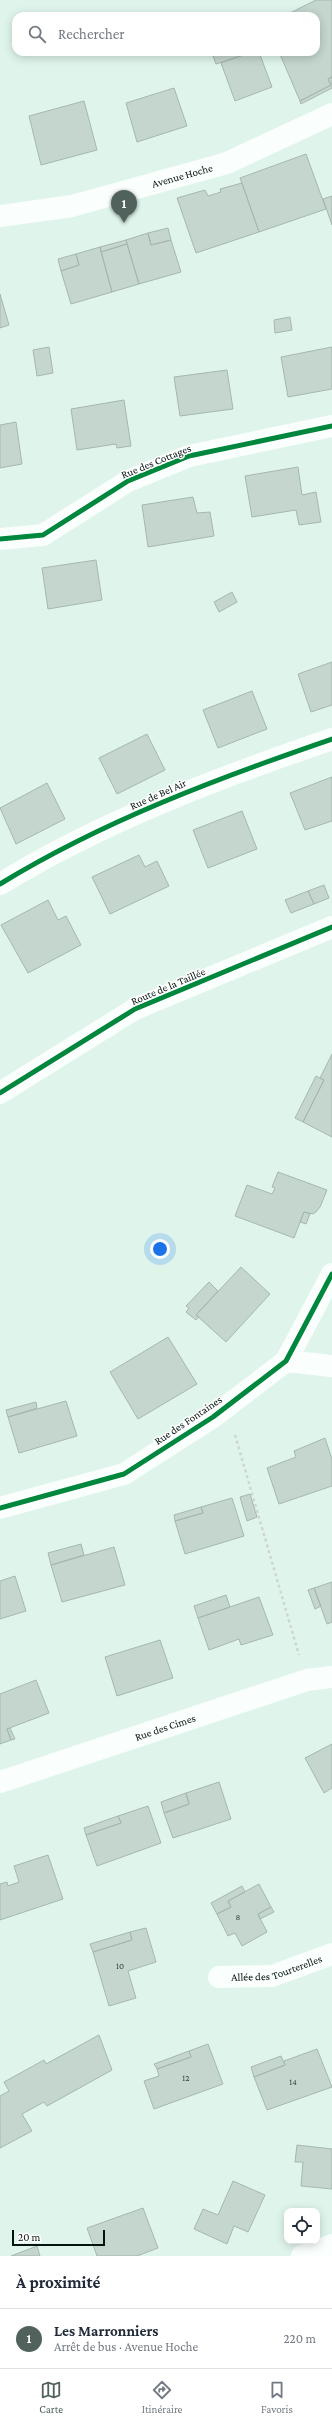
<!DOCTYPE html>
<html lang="fr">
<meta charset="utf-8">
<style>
:root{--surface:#fff;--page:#f2f2f3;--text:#1f2937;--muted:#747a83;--line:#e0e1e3;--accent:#51625c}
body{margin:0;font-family:"Crimson Pro",serif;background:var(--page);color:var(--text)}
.controls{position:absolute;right:12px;bottom:12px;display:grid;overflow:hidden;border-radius:8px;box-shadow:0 2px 10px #0003}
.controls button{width:36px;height:36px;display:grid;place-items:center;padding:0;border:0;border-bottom:1px solid var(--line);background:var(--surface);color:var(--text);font:20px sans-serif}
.scale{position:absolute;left:12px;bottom:10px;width:93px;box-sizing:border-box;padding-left:4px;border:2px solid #05130e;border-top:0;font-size:11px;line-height:14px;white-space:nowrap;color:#05130e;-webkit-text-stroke:3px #fff;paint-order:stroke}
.you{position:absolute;left:160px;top:1249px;width:14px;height:14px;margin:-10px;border:3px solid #fff;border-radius:50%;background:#1a73e8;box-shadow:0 0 0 6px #1a73e833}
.badge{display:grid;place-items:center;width:26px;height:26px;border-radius:50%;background:var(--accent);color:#fff;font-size:13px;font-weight:700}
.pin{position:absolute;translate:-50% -33px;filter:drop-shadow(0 1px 2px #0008)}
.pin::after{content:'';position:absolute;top:21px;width:14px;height:12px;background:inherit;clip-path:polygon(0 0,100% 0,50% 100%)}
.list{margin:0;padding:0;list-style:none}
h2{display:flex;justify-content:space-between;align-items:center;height:52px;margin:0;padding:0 16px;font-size:17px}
h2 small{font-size:13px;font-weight:400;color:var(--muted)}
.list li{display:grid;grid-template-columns:26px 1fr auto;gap:12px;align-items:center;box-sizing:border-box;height:60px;padding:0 16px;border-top:1px solid var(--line)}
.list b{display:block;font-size:15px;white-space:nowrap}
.list p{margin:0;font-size:13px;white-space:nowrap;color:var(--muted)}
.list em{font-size:13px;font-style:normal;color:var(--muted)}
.icon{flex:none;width:22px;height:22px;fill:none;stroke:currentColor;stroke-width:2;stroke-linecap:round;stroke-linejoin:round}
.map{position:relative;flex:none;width:332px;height:2256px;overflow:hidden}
.search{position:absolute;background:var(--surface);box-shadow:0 2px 10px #0003;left:12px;right:12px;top:12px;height:44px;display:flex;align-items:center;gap:10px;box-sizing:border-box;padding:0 14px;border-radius:12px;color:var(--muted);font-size:15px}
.sheet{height:112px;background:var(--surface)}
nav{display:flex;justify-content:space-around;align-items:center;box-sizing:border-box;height:56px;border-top:1px solid var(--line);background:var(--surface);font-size:11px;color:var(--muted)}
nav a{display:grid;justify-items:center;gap:2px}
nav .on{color:var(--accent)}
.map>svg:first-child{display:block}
</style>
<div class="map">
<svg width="332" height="2256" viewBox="0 0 332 2256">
<rect width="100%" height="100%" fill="#dff5ec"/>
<path fill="#c4d6ce" stroke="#a6b7b1" d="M316,0H332V77L328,79L331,85L300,101L279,52H316V16H284Z
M223,52H242L243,55L216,64L213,56Z
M252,52H259L272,87L235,101L221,63Z
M332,77V88L301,104L300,101L331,85L328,79Z
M174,88L187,126L137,142L126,103Z
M84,101L97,150L41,165L29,116Z
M306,154L326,209L259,232L240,178Z
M242,183L259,232L196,253L177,198L205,190L208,196L221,192L220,189Z
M332,196V225L323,199Z
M168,228L171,240L151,245L148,233Z
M148,233L151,245L171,240L181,272L139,284L126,240Z
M126,240L127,244L101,252L100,247Z
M127,244L139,284L112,292L101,252Z
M100,247L112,292L71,304L61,271L79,265L76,254Z
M76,254L79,265L61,271L58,259Z
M0,294L9,325L0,328Z
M290,317L292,330L275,333L274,320Z
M49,347L53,373L37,376L33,350Z
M332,347V389L288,397L281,357Z
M227,370L233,409L180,416L174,377Z
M124,400L131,446L117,448L116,444L77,450L71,409Z
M16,422L22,464L0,468V425Z
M298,467L302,495L316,492L321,522L299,525L296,510L252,517L245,476Z
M193,497L197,513L210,512L214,536L148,547L142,505Z
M96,560L102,600L48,609L42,568Z
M232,592L237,602L219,612L214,602Z
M332,662V705L311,712L298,674Z
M252,691L267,729L218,748L203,710Z
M147,734L165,770L117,794L99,758Z
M332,777V821L305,830L290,793Z
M47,783L65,819L16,844L0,808Z
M242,811L257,849L208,868L193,830Z
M139,855L145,867L157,861L169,886L110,914L92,877Z
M324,885L329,898L314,904L308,891Z
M308,891L314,904L291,913L285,900Z
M48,900L58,920L66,916L81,945L28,973L1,925Z
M332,1054V1137L303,1122L324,1080L320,1078Z
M316,1076L324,1080L303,1122L295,1118Z
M278,1172L327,1190L320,1207L316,1212L313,1214L304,1212L294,1238L235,1216L247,1185L272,1194L275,1188L272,1187Z
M304,1212L310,1214L306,1224L300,1222Z
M241,1267L270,1294L226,1342L196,1315Z
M209,1282L218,1291L196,1315L199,1317L196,1320L186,1312L189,1308L186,1306Z
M168,1337L197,1384L138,1419L110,1372Z
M66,1401L77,1436L19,1453L8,1417Z
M36,1402L37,1408L8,1417L6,1410Z
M325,1438L332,1459V1486L279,1504L267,1468L296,1457L294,1451Z
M250,1494L257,1517L247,1521L240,1497Z
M232,1498L244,1536L185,1554L175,1521L203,1513L201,1507Z
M201,1507L203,1513L175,1521L174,1515Z
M81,1544L84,1555L51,1565L48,1553Z
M114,1547L125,1585L62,1602L51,1565Z
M15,1576L26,1611L0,1619V1581Z
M332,1582V1622L327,1624L314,1588Z
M314,1588L321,1606L315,1609L308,1590Z
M226,1595L230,1607L198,1618L194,1606Z
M259,1597L273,1635L241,1645L239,1639L209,1650L198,1618Z
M160,1640L173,1678L117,1696L105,1657Z
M36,1680L49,1713L7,1729L11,1740L0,1744V1694Z
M10,1728L15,1739L11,1740L7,1729Z
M332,1744V1788L324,1793L305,1758Z
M219,1782L231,1819L173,1838L164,1813L189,1804L186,1793Z
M186,1793L189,1804L164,1813L161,1802Z
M148,1806L161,1843L97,1866L86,1835L121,1823L118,1816Z
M118,1816L121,1823L86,1835L84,1828Z
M48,1855L63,1899L0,1920V1884L7,1882L8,1886L19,1882L14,1866Z
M259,1884L271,1907L258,1914L267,1932L242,1946L235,1933L228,1936L217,1914L231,1907L228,1901Z
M242,1886L245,1892L228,1901L231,1907L217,1914L211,1903Z
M271,1907L274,1912L260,1919L258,1914Z
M146,1928L156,1962L128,1971L136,1998L109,2006L93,1952L132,1940L130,1932Z
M130,1932L132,1940L93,1952L90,1944Z
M99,2035L112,2070L47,2106L44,2102L22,2114L32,2131L0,2148V2096L9,2091L4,2082L44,2060L46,2064Z
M208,2044L223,2084L154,2109L144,2081L159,2076L157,2069L191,2057L189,2051Z
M317,2049L332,2087L267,2110L254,2077L285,2065L284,2061Z
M189,2051L191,2057L157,2069L154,2064Z
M281,2056L285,2065L254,2077L251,2067Z
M297,2145L332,2149V2189L301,2186L303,2162H295Z
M233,2181L265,2195L248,2232L234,2226L227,2244L194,2229L203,2209L218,2215Z
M143,2208L158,2248L137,2256H97L87,2228Z
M37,2246L40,2256H11Z"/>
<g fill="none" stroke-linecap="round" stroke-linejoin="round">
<path stroke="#cfd5d2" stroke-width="2.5" stroke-dasharray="3 3" stroke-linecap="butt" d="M235,1435L299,1655"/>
<g stroke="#fafefc" stroke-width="22">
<path id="s1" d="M0,216L72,206L227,163L332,114"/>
<path d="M0,539L43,535L128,481L189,456L332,426"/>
<path d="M0,884C103,821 218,778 332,739"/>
<path d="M0,1093L135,1009L332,927"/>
<path d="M286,1361L332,1366"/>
<path d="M0,1508L124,1474L213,1417L286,1361L332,1274"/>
<path id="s2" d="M0,1782L307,1680L332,1677"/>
<path id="s3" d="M219,1977L272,1976L332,1954"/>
<path d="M302,2256L332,2245"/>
</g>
<defs>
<path id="cycleway" d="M0,539L43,535L128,481L189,456L332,426
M0,884C103,821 218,778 332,739
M0,1093L135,1009L332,927
M0,1508L124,1474L213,1417L286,1361L332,1274"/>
</defs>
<use href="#cycleway" stroke="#fff" stroke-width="8"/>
<use href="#cycleway" stroke="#00873e" stroke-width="5"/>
</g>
<g text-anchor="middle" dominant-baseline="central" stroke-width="3" stroke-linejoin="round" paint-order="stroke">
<g font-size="9" fill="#35443e">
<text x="238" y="1917">8</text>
<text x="120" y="1966">10</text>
<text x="186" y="2078">12</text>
<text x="293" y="2082">14</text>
</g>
<g font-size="11" fill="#05130e" stroke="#fff">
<text stroke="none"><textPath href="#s1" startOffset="187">Avenue Hoche</textPath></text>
<text transform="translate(156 461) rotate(-22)">Rue des Cottages</text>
<text transform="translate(158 794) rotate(-24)">Rue de Bel Air</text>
<text transform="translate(168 986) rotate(-23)">Route de la Taillée</text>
<text transform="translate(188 1420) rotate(-34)">Rue des Fontaines</text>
<text stroke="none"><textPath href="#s2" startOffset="174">Rue des Cimes</textPath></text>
<text stroke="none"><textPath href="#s3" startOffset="59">Allée des Tourterelles</textPath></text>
</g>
</g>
</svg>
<div class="controls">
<button><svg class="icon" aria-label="locate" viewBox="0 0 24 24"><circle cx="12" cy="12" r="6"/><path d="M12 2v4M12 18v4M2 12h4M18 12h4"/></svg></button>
</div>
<div class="scale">20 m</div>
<div class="you"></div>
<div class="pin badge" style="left:124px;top:223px">1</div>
<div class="search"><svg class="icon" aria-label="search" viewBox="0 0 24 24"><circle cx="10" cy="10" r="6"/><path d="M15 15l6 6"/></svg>Rechercher</div>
</div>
<section class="sheet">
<h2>À proximité<small></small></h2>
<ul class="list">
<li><span class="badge">1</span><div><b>Les Marronniers</b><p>Arrêt de bus · Avenue Hoche</p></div><em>220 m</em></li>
</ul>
</section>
<nav>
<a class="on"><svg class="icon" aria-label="map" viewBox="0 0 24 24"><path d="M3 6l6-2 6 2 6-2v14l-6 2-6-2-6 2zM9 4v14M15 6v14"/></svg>Carte</a>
<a><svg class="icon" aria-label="directions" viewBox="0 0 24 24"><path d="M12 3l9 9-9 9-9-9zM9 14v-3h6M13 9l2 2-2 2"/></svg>Itinéraire</a>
<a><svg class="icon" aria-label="saved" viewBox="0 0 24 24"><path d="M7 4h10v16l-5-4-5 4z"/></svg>Favoris</a>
</nav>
